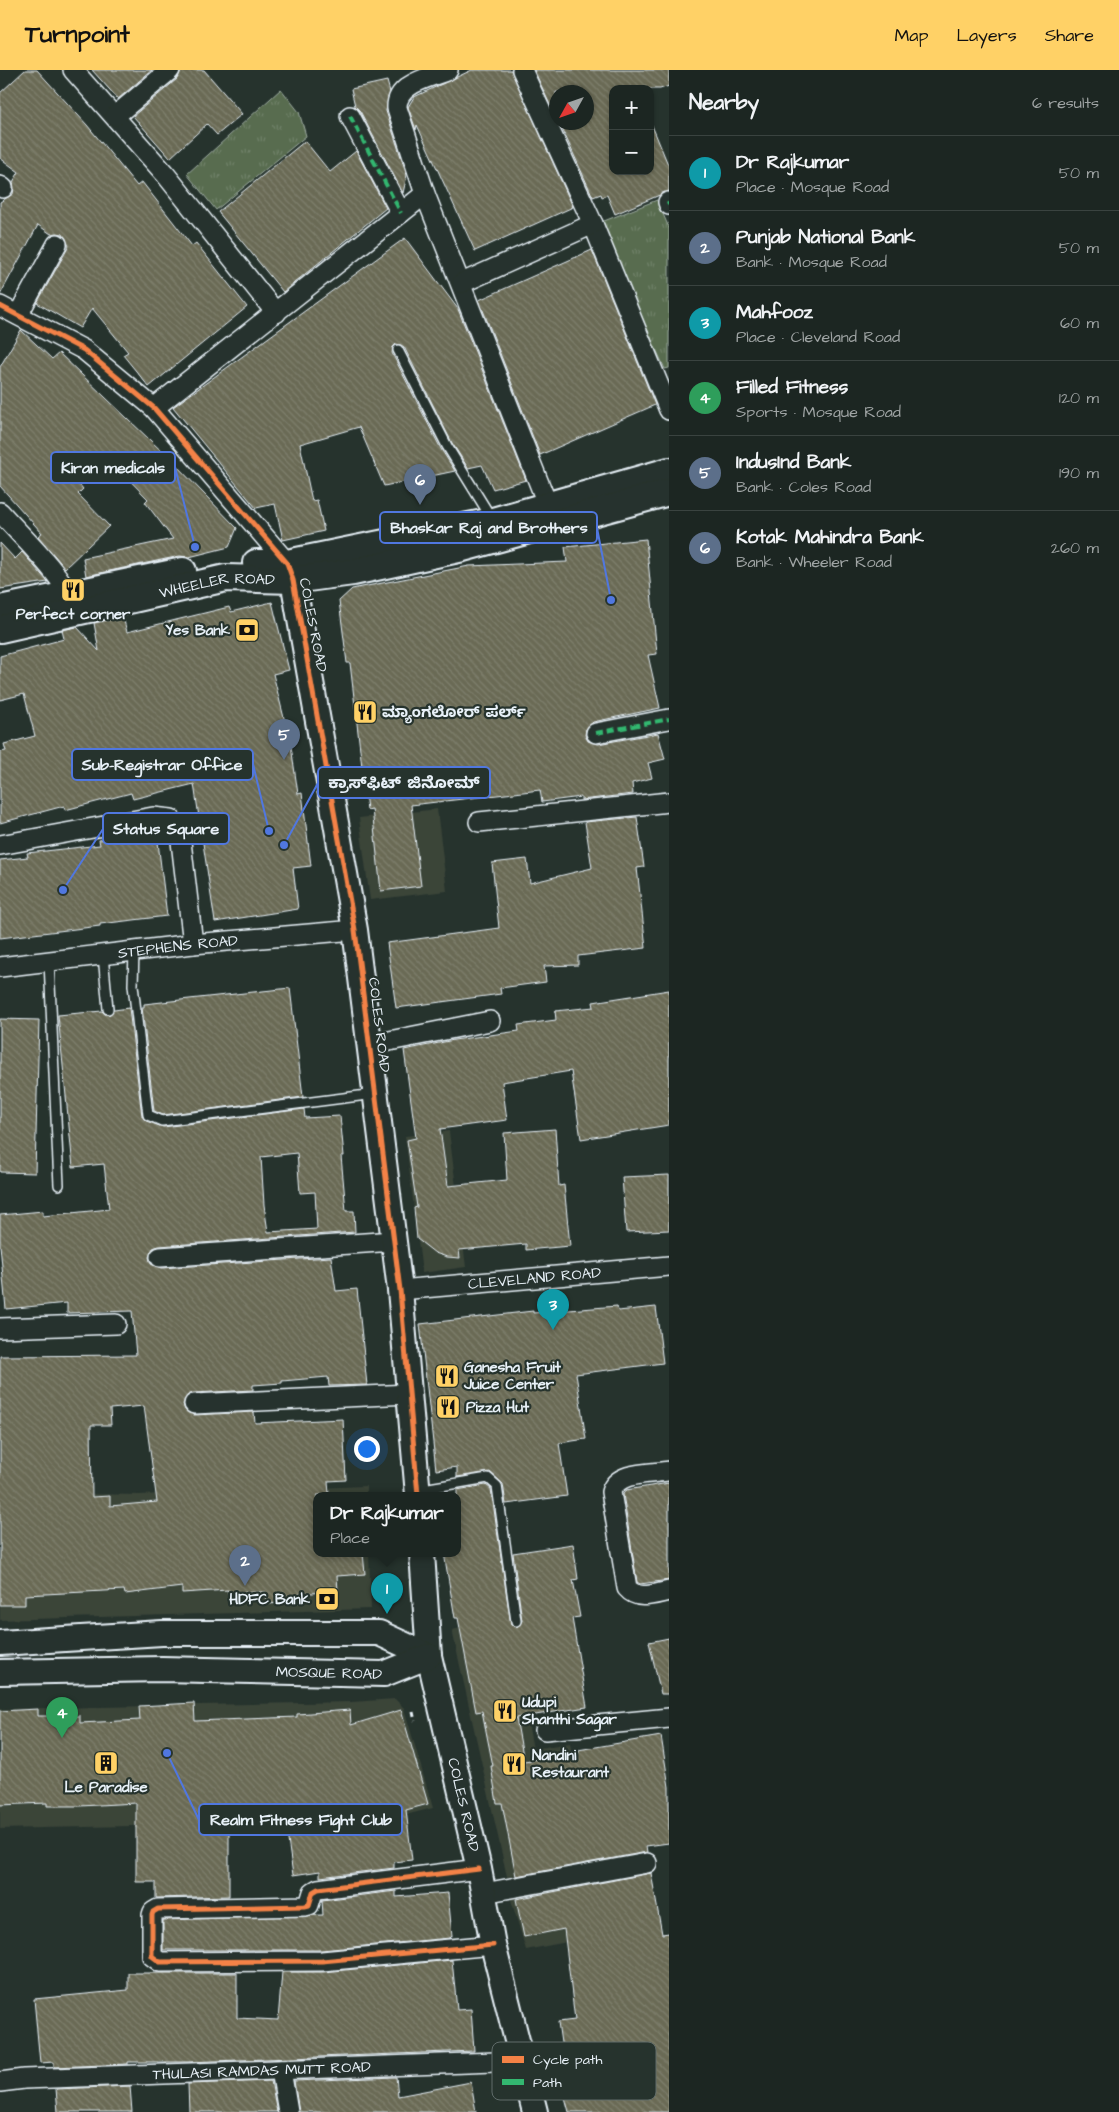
<!DOCTYPE html>
<meta charset="utf-8">
<style>
:root{--surface:#1c2622;--page:#252e2a;--text:#f1f3f6;--muted:#a0a5a5;--line:#3a4340;--accent:#ffd166}
body{margin:0;font-family:"Architects Daughter","Noto Sans Kannada",sans-serif;background:var(--page);color:var(--text)}
.controls{position:absolute;right:15px;top:15px;display:grid;overflow:hidden;border-radius:10px;box-shadow:0 1px 4px #0004}
.controls button{width:45px;height:45px;display:grid;place-items:center;padding:0;border:0;border-bottom:1px solid var(--line);background:var(--surface);color:var(--text);font:25px sans-serif}
.compass{position:absolute;left:549px;top:15px;width:45px;height:45px;border-radius:50%;background:var(--surface);box-shadow:0 1px 4px #0004;rotate:230deg}
.you{position:absolute;left:366px;top:1378px;width:18px;height:18px;margin:-12px;border:4px solid #fff;border-radius:50%;background:#1a73e8;box-shadow:0 0 0 8px #1a73e833}
.badge{display:grid;place-items:center;width:32px;height:32px;border-radius:50%;background:var(--accent);color:#fff;font-size:16px;font-weight:700}
.pin{position:absolute;translate:-50% -41px;filter:drop-shadow(0 1px 2px #0008)}
.pin::after{content:'';position:absolute;top:26px;width:18px;height:15px;background:inherit;clip-path:polygon(0 0,100% 0,50% 100%)}
.popup{position:absolute;left:313px;top:1422px;width:148px;height:65px;box-sizing:border-box;display:grid;place-content:center;border-radius:10px;background:var(--surface);filter:drop-shadow(0 1px 4px #0005);font-size:16px;white-space:nowrap;color:var(--muted)}
.popup b{font-size:19px;color:var(--text)}
.popup::after{content:'';position:absolute;left:50%;top:100%;margin-left:-10px;border:10px solid transparent;border-top-color:var(--surface)}
.list{margin:0;padding:0;list-style:none}
h2{display:flex;justify-content:space-between;align-items:center;height:65px;margin:0;padding:0 20px;font-size:21px}
h2 small{font-size:16px;font-weight:400;color:var(--muted)}
.list li{display:grid;grid-template-columns:32px 1fr auto;gap:15px;align-items:center;box-sizing:border-box;height:75px;padding:0 20px;border-top:1px solid var(--line)}
.list b{display:block;font-size:19px;white-space:nowrap}
.list p{margin:0;font-size:16px;white-space:nowrap;color:var(--muted)}
.list em{font-size:16px;font-style:normal;color:var(--muted)}
.map{position:relative;flex:none;width:669px;height:2042px;overflow:hidden}
header{display:flex;align-items:center;gap:30px;box-sizing:border-box;height:70px;padding:0 25px;background:var(--accent);color:#111}
header strong{font-size:24px}
nav{display:flex;gap:28px;margin-inline-start:auto;font-size:18px}
main{display:flex}
aside{flex:1;background:var(--surface)}
.map>svg:first-child{display:block}
</style>
<header>
<strong>Turnpoint</strong>
<nav><a>Map</a><a>Layers</a><a>Share</a></nav>
</header>
<main>
<div class="map">
<svg width="669" height="2042" viewBox="0 0 669 2042">
<defs>
<pattern id="grass-tufts" width="24" height="20" patternUnits="userSpaceOnUse" patternTransform="scale(1.25)"><rect width="24" height="20" fill="#586c4f"/><path d="M3 7l-1-3M5 7V3M7 7l1-3M15 17l-1-3M17 17v-4M19 17l1-3" fill="none" stroke="#708169"/></pattern>
<pattern id="building-back-hatch" width="6" height="6" patternUnits="userSpaceOnUse" patternTransform="scale(1.25)"><rect width="6" height="6" fill="#6a6a55"/><path d="M-1 5l2 2M0 0l6 6M5-1l2 2" fill="none" stroke="#7f806e"/></pattern>
</defs>
<rect width="100%" height="100%" fill="#26332d"/>
<filter id="ink" filterUnits="userSpaceOnUse"><feTurbulence type="fractalNoise" baseFrequency=".02" numOctaves="2"/><feDisplacementMap in="SourceGraphic" scale="10" xChannelSelector="R" yChannelSelector="G"/><feConvolveMatrix kernelMatrix="1 2 1 2 8 2 1 2 1" color-interpolation-filters="sRGB"/></filter>
<g filter="url(#ink)">
<path fill="#3a4439" d="M437,739L447,821L370,830L359,748Z
M449,1061L466,1197L422,1203L405,1066Z
M366,1416V1425H317V1483H369L371,1539L0,1550V1422L139,1425Z
M508,1547L533,1679L570,1673L591,1788L507,1807L452,1560Z
M395,1629L404,1638L433,1738L386,1750L0,1759V1639L351,1632Z
M556,1813L567,1872L526,1880L509,1823Z"/>
<path fill="url(#grass-tufts)" stroke="#a0aea4" d="M281,19L299,42L306,66L216,140L187,104Z
M657,130L669,158V298L665,299L599,153Z"/>
<path fill="url(#building-back-hatch)" stroke="#e8f1f8" fill-rule="evenodd" d="M25,0H37L87,55L137,116L142,112L192,176L196,173L247,237L149,317L123,285L128,282L92,238L80,258L37,233L69,176L63,164L57,163L51,164L38,155L0,225V132L13,124L14,118L13,112L19,102L0,88V23Z
M92,0H152L118,29Z
M181,0H204L242,44L217,65L207,54L170,88L133,46L177,9Z
M472,0H511L573,137L475,181L417,55L416,60L408,37L414,27Z
M534,0H669V16L660,19H613V101H650L651,53L669,97V121L615,144L607,125L602,127L601,124L593,127L559,52H586V22H556V48Z
M387,11L390,22L386,41L407,105L403,123L360,41L355,36L351,19Z
M305,71L330,102L356,81L386,138L283,222L218,142Z
M405,168L458,239L526,410L493,419L482,395L468,398L452,373L404,277L401,275L396,274L393,277L392,283L441,379L455,401L384,416L359,357L300,374L312,431L317,430L324,461L283,470L275,434L256,438L173,337Z
M592,180L655,335L540,385L479,230Z
M21,260L52,289L59,283L174,393L237,458L229,477L189,487L180,486L86,506L83,488L173,469L145,432L148,429L106,386L79,414L83,419L78,424L109,456L65,498L38,466L42,463L0,416V297Z
M646,469L657,584L648,585L660,638L593,652L586,659L585,665L588,671L598,674L658,663L665,689L648,693L652,708L632,713L633,724L581,730V727L542,732L540,720L411,735L421,816L381,821L372,739L367,740L350,593H347L339,531L352,519L469,496L567,492L565,477Z
M0,473L15,489L22,482L48,512L0,519Z
M272,532L289,600L273,604L291,676L298,724L302,723L311,796L293,798L298,839L215,852L194,714L133,729L131,723L65,740L64,736L0,753V682L6,681L4,674L35,666L24,624L0,630V586L64,569L62,560L77,557L99,581L94,553L123,547L127,562L229,537L231,542Z
M637,747L644,797L637,798L646,878L578,886V895L544,896L546,912L500,918L501,924L396,938L387,873L499,858L492,793L527,789L530,813L592,798L585,752Z
M157,764L167,846L100,854V856L0,868V790L28,787L27,783L100,775L99,770Z
M290,918L303,1027L163,1045L154,1041L142,937H144V934Z
M669,920V1055L581,1069L571,1001L502,1012L507,1050L440,1059L448,1116L507,1110L504,1063L555,1059L559,1116L564,1115L570,1176L526,1180V1174L459,1180L460,1188L447,1187L435,1183L417,1169L414,1138L417,1137L407,1070L416,1068L404,980L454,970L519,961L518,955L556,950L555,941L594,937L593,932Z
M129,938L142,1046L146,1051L163,1057L304,1039L305,1048L340,1046L344,1086H341L346,1141H354L355,1162L159,1176L153,1178L149,1187L151,1194L161,1198L331,1187L336,1221L357,1219L367,1315L329,1316L328,1307L282,1311V1313L253,1315V1320L193,1323L188,1325L183,1334L185,1340L194,1345L254,1342L255,1353L343,1349L346,1410L328,1411L329,1425H317V1483H363L365,1504L337,1506L338,1521L299,1524L300,1532L267,1534L266,1522L228,1523V1520L182,1523V1517L125,1524L124,1520L25,1525V1535H0V1286L136,1285L132,1241L67,1243V1233L6,1239L0,1175V1145L43,1141V1146L109,1139L104,1094L73,1097L58,945L102,941L105,944L109,945L114,940ZM297,1083L300,1123L315,1122L317,1159L268,1162L264,1135L261,1087ZM144,1336L157,1432L110,1436V1426L92,1427L91,1355H111L110,1339Z
M0,949L39,950L35,1103L0,1102Z
M669,1105V1160L626,1162L622,1107Z
M617,1236L618,1241L656,1237L663,1293L576,1304L586,1369L559,1373L567,1426L506,1434L503,1414L490,1402L457,1407V1397L436,1400L420,1254L533,1241V1243Z
M669,1413V1510L640,1514L637,1512L623,1424L626,1420Z
M486,1415L491,1419L511,1555L517,1557L522,1551L513,1483L573,1474L578,1509L573,1510L580,1547L572,1548L587,1637L516,1648L524,1691L579,1683L578,1680L661,1666L669,1717V1773L646,1776L647,1782L516,1806L502,1733H497L491,1696H493L482,1641L476,1642L458,1548H455L444,1483H457V1420Z
M669,1568V1624H661L649,1572Z
M194,1633L195,1651L297,1647V1644L350,1640L351,1655L401,1640L428,1734L406,1740L412,1790L394,1792V1798L320,1807V1801L293,1805L285,1749H275V1747L229,1748V1826L156,1828V1812H136V1733L80,1736H47V1733L0,1735V1641L38,1639V1646H80V1653L140,1650L139,1636Z
M651,1803L662,1864L669,1863V2042H569L562,2016L567,2014L558,1952L575,1950L564,1859L524,1867L516,1829Z
M396,1821V1827L448,1823L452,1866L450,1868L321,1880H163V1850L323,1845L322,1830Z
M452,1890L457,1940L471,1939L474,1981L187,1992H128V1994L54,1997V1992L40,1993L34,1929L128,1920V1903H237V1948L278,1950L282,1902H323Z
M396,2007L398,2026L471,2012L476,2042H299L294,2011Z
M271,2011L277,2042H189L188,2014Z
M130,2016L132,2042H58L56,2019Z"/>
<g fill="none" stroke-linecap="round" stroke-linejoin="round">
<defs>
<path id="service" d="M398,280L447,376L492,449
M134,881L133,915L148,1045L162,1051L375,1024
M103,885L108,939
M49,891L59,1115
M417,1420L488,1408L497,1416L516,1551"/>
<g id="minor">
<path d="M73,0L166,105L276,243"/>
<path d="M448,0C430,8 396,13 397,38L425,124L548,436"/>
<path d="M522,0L593,154L669,340"/>
<path d="M115,46L170,0"/>
<path d="M350,46L401,143"/>
<path d="M0,116L3,118"/>
<path d="M668,132L669,135"/>
<path d="M462,213L593,154"/>
<path d="M0,236L84,280L154,338L287,493"/>
<path d="M18,245L57,174"/>
<path d="M154,338L425,124"/>
<path d="M0,442C24,469 59,501 74,534"/>
<path d="M596,663L669,649"/>
<path d="M479,752L669,732"/>
<path d="M0,775L153,747L171,749L180,763L193,874"/>
<path id="s1" d="M0,897L193,874L355,860"/>
<path d="M369,975L490,951"/>
<path d="M160,1187L394,1171"/>
<path id="s2" d="M400,1220L669,1196"/>
<path d="M0,1258L116,1254"/>
<path d="M194,1334L409,1324"/>
<path d="M669,1401C651,1404 617,1401 611,1422L627,1518C638,1531 654,1524 669,1521"/>
<path d="M545,1660L669,1648"/>
<path d="M479,1799L318,1819L313,1822L309,1835L305,1836L158,1839L153,1842L152,1845V1886L160,1892L322,1891L493,1875"/>
<path d="M484,1823L647,1793"/>
<path d="M281,2000L288,2042"/>
<path id="s3" d="M0,2012L24,2009L523,1991"/>
</g>
<g id="tertiary">
<path d="M287,493L293,510L355,860L400,1220L418,1425"/>
<path id="s4" d="M422,1483L429,1586L479,1799L493,1875L535,2042"/>
<path d="M0,1573L162,1563H379L429,1586"/>
<path id="s5" d="M0,1602L162,1599L384,1604L429,1586"/>
</g>
<g id="secondary">
<path d="M256,493H287L493,451L669,401"/>
<path d="M0,539L183,501"/>
<path id="s6" d="M0,559L226,508L293,510L353,502L463,478L669,422"/>
</g>
</defs>
<use href="#service" stroke="#e8f1f8" stroke-width="12"/>
<use href="#minor" stroke="#e8f1f8" stroke-width="22"/>
<use href="#tertiary" stroke="#e8f1f8" stroke-width="28"/>
<use href="#secondary" stroke="#e8f1f8" stroke-width="30"/>
<path stroke="#e8f1f8" stroke-width="3" stroke-dasharray="5 4" stroke-linecap="butt" d="M413,1642L415,1651"/>
<use href="#service" stroke="#26332d" stroke-width="9"/>
<use href="#minor" stroke="#26332d" stroke-width="19"/>
<use href="#tertiary" stroke="#26332d" stroke-width="24"/>
<use href="#secondary" stroke="#26332d" stroke-width="26"/>
<path stroke="#33b770" stroke-width="4" stroke-dasharray="8 4" stroke-linecap="butt" d="M350,46L401,143
M668,132L669,135
M596,663L669,649"/>
<defs>
<path id="cycleway" d="M0,236L84,280L154,338L287,493L293,510L355,860L400,1220L418,1425
M479,1799L318,1819L313,1822L309,1835L305,1836L158,1839L153,1842L152,1845V1886L160,1892L322,1891L493,1875"/>
</defs>
<use href="#cycleway" stroke="#26332d" stroke-width="8"/>
<use href="#cycleway" stroke="#f48246" stroke-width="5"/>
</g>
</g>
<defs>
<symbol id="restaurant-square" viewBox="-11 -11 22 22"><rect x="-9" y="-9" width="18" height="18" rx="4" fill="#ffd166" stroke="#26332d"/><path d="M-5-6h1v4h1v-4h1v4h1v-4h1v5L-1.5 .5V6h-2V.5L-5-1ZM5-6V6H3V1.5H1.5Q1.5-4 5-6Z" fill="#111"/></symbol>
<symbol id="bank-square" viewBox="-11 -11 22 22"><rect x="-9" y="-9" width="18" height="18" rx="4" fill="#ffd166" stroke="#26332d"/><path d="M-6-4H6V4H-6ZM0-2.3a2.3 2.3 0 1 0 0 4.6a2.3 2.3 0 1 0 0-4.6Z" fill="#111"/></symbol>
<symbol id="building-square" viewBox="-11 -11 22 22"><rect x="-9" y="-9" width="18" height="18" rx="4" fill="#ffd166" stroke="#26332d"/><path d="M-4-6H4V6H1V3H-1V6H-4ZM-2.5-4.3h1.7v1.8h-1.7ZM.8-4.3h1.7v1.8H.8ZM-2.5-1h1.7V.8h-1.7ZM.8-1h1.7V.8H.8Z" fill="#111"/></symbol>
</defs>
<g fill-rule="evenodd">
<use href="#restaurant-square" x="59" y="506" width="28" height="28"/>
<use href="#bank-square" x="233" y="546" width="28" height="28"/>
<use href="#restaurant-square" x="351" y="628" width="28" height="28"/>
<use href="#restaurant-square" x="433" y="1292" width="28" height="28"/>
<use href="#restaurant-square" x="434" y="1323" width="28" height="28"/>
<use href="#bank-square" x="313" y="1515" width="28" height="28"/>
<use href="#restaurant-square" x="491" y="1627" width="28" height="28"/>
<use href="#building-square" x="92" y="1679" width="28" height="28"/>
<use href="#restaurant-square" x="500" y="1680" width="28" height="28"/>
</g>
<g text-anchor="middle" dominant-baseline="central" stroke-width="4.5" stroke-linejoin="round" paint-order="stroke">
<g font-size="15" fill="#e8f1f8" stroke="#26332d">
<text stroke="none"><textPath href="#s6" startOffset="222">WHEELER ROAD</textPath></text>
<text transform="translate(313 555) rotate(79)">COLES ROAD</text>
<text stroke="none"><textPath href="#s1" startOffset="179">STEPHENS ROAD</textPath></text>
<text transform="translate(379 955) rotate(83)">COLES ROAD</text>
<text stroke="none"><textPath href="#s2" startOffset="135">CLEVELAND ROAD</textPath></text>
<text stroke="none"><textPath href="#s5" startOffset="329">MOSQUE ROAD</textPath></text>
<text stroke="none"><textPath href="#s4" startOffset="256">COLES ROAD</textPath></text>
<text stroke="none"><textPath href="#s3" startOffset="262">THULASI RAMDAS MUTT ROAD</textPath></text>
</g>
<g font-size="15" font-weight="bold" fill="#e8f1f8" stroke="#26332d" text-anchor="start">
<text x="73" y="544" text-anchor="middle">Perfect corner</text>
<text x="230" y="560" text-anchor="end">Yes Bank</text>
<text x="382" y="642">ಮ್ಯಾಂಗಲೋರ್ ಪರ್ಲ್</text>
<text x="464" y="1297">Ganesha Fruit<tspan x="464" dy="17">Juice Center</tspan></text>
<text x="466" y="1337">Pizza Hut</text>
<text x="310" y="1529" text-anchor="end">HDFC Bank</text>
<text x="522" y="1632">Udupi<tspan x="522" dy="17">Shanthi Sagar</tspan></text>
<text x="532" y="1685">Nandini<tspan x="532" dy="17">Restaurant</tspan></text>
<text x="106" y="1717" text-anchor="middle">Le Paradise</text>
</g>
</g>
<rect x="492" y="1972" width="164" height="58" rx="8" fill="#26332d" stroke="#606c6a" stroke-width="1"/>
<rect x="502" y="1986" width="22" height="7" fill="#f48246"/>
<rect x="502" y="2009" width="22" height="6" fill="#33b770"/>
<g font-size="14" fill="#e8f1f8">
<text x="533" y="1994">Cycle path</text>
<text x="533" y="2017">Path</text>
</g>
<path fill="none" stroke="#5077e0" stroke-width="2" d="M195 477L175 397M611 530L597 458M269 761L253 694M284 775L318 713M63 820L103 759M167 1683L199 1750"/>
<g fill="#5077e0" stroke="#26332d" stroke-width="2">
<circle cx="195" cy="477" r="5"/>
<circle cx="611" cy="530" r="5"/>
<circle cx="269" cy="761" r="5"/>
<circle cx="284" cy="775" r="5"/>
<circle cx="63" cy="820" r="5"/>
<circle cx="167" cy="1683" r="5"/>
</g>
<g fill="#26332d" stroke="#5077e0" stroke-width="2">
<rect x="51" y="382" width="124" height="31" rx="5"/>
<rect x="380" y="442" width="217" height="31" rx="5"/>
<rect x="72" y="679" width="181" height="31" rx="5"/>
<rect x="318" y="697" width="172" height="31" rx="5"/>
<rect x="103" y="743" width="126" height="31" rx="5"/>
<rect x="199" y="1734" width="203" height="31" rx="5"/>
</g>
<g font-size="16" text-anchor="middle" font-weight="bold" fill="#e8f1f8">
<text x="113" y="403">Kiran medicals</text>
<text x="489" y="463">Bhaskar Raj and Brothers</text>
<text x="162" y="700">Sub-Registrar Office</text>
<text x="404" y="718">ಕ್ರಾಸ್‌ಫಿಟ್ ಜಿನೋಮ್</text>
<text x="166" y="764">Status Square</text>
<text x="301" y="1755">Realm Fitness Fight Club</text>
</g>
</svg>
<div class="controls">
<button>+</button>
<button>−</button>
</div>
<svg class="compass" viewBox="-18 -18 36 36"><path d="M0-13l5 13h-10z" fill="#e53935"/><path d="M0 13l5-13h-10z" fill="#a0a5a5"/></svg>
<div class="you"></div>
<div class="pin badge" style="left:387px;top:1544px;background:#0f9aa8">1</div>
<div class="popup"><b>Dr Rajkumar</b>Place</div>
<div class="pin badge" style="left:245px;top:1516px;background:#5c6f8a">2</div>
<div class="pin badge" style="left:553px;top:1260px;background:#0f9aa8">3</div>
<div class="pin badge" style="left:62px;top:1668px;background:#2e9e5b">4</div>
<div class="pin badge" style="left:284px;top:690px;background:#5c6f8a">5</div>
<div class="pin badge" style="left:420px;top:435px;background:#5c6f8a">6</div>
</div>
<aside>
<h2>Nearby<small>6 results</small></h2>
<ul class="list">
<li><span class="badge" style="background:#0f9aa8">1</span><div><b>Dr Rajkumar</b><p>Place · Mosque Road</p></div><em>50 m</em></li>
<li><span class="badge" style="background:#5c6f8a">2</span><div><b>Punjab National Bank</b><p>Bank · Mosque Road</p></div><em>50 m</em></li>
<li><span class="badge" style="background:#0f9aa8">3</span><div><b>Mahfooz</b><p>Place · Cleveland Road</p></div><em>60 m</em></li>
<li><span class="badge" style="background:#2e9e5b">4</span><div><b>Filled Fitness</b><p>Sports · Mosque Road</p></div><em>120 m</em></li>
<li><span class="badge" style="background:#5c6f8a">5</span><div><b>IndusInd Bank</b><p>Bank · Coles Road</p></div><em>190 m</em></li>
<li><span class="badge" style="background:#5c6f8a">6</span><div><b>Kotak Mahindra Bank</b><p>Bank · Wheeler Road</p></div><em>260 m</em></li>
</ul>
</aside>
</main>
